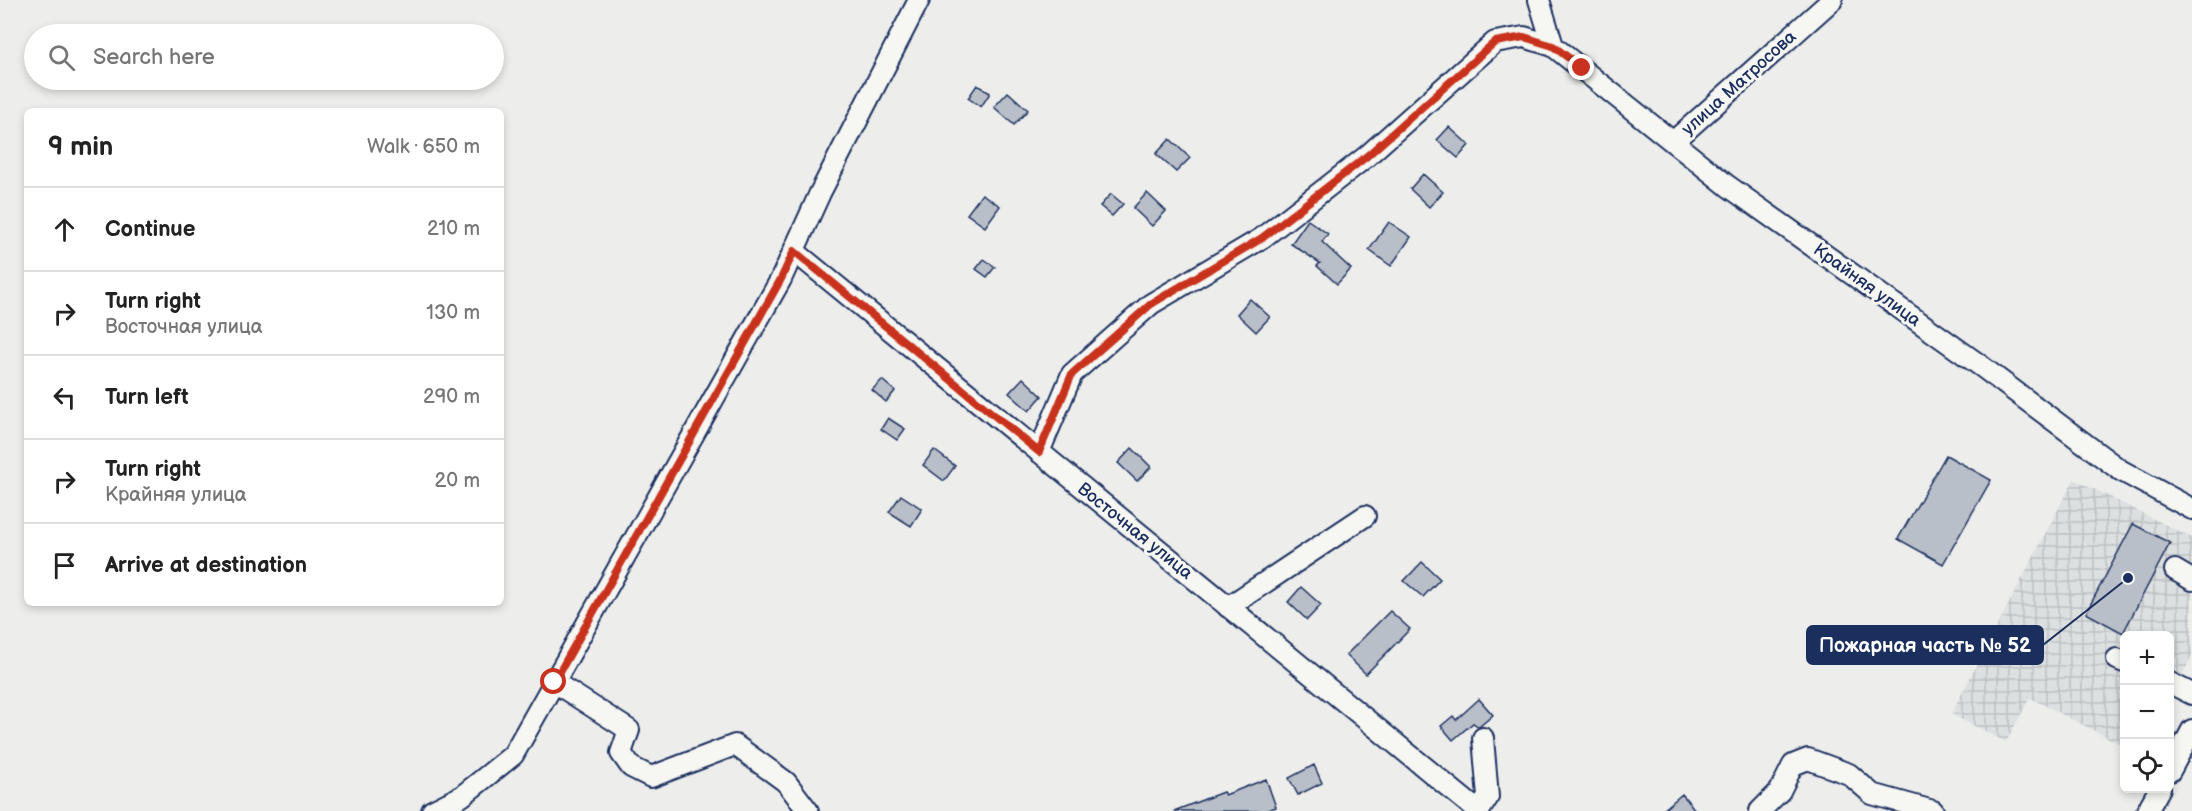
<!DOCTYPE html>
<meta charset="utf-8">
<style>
:root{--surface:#fff;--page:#f6f6f6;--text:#222;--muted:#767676;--line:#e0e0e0}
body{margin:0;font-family:"Balsamiq Sans",sans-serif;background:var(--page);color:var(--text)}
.controls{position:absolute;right:18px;bottom:18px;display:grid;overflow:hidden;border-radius:9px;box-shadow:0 3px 9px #0003}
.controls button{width:54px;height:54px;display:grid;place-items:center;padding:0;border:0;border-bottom:2px solid var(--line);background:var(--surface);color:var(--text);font:30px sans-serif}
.stop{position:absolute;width:18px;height:18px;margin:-14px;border:4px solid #c8321e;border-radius:50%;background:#fff}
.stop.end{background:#c8321e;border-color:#fff;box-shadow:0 2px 6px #0008}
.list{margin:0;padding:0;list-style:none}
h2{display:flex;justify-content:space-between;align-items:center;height:78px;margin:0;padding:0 24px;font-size:26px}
h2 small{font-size:20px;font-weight:400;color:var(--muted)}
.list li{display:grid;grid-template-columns:39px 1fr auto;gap:18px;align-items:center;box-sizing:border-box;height:84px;padding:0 24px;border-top:2px solid var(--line)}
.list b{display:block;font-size:22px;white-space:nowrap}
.list p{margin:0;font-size:20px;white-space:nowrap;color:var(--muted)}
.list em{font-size:20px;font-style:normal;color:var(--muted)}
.icon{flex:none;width:33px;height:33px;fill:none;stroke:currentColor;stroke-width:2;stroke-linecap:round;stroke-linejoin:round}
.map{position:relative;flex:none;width:2192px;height:811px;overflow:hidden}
.search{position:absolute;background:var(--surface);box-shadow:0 3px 9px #0003;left:24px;top:24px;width:480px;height:66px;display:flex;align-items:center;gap:15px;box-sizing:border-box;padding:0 21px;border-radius:33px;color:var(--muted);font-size:22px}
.panel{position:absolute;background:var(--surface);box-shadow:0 3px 9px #0003;left:24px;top:108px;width:480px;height:498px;border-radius:9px}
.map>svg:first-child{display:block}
</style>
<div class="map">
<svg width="2192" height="811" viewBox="0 0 2192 811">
<defs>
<pattern id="industrial-grid" width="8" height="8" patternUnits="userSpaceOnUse" patternTransform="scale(1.5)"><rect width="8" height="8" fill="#dde0e1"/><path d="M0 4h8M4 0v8" fill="none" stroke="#bdc0c3"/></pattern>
</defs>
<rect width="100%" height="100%" fill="#edeeec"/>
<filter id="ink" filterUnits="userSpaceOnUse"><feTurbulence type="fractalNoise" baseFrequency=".0167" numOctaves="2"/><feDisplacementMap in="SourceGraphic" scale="12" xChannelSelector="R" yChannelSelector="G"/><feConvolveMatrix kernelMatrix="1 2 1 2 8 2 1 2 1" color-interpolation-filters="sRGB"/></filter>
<g filter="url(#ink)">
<path fill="url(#industrial-grid)" d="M2074,479L2192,538V656L2170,700V636H2124V746L2030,698L2006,742L1951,714Z"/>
<path fill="#b9bfc8" stroke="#1b2f5e" stroke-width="1.5" d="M977,85L990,93L981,107L968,98Z
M1008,92L1028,110L1014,125L994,107Z
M1449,127L1469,145L1458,158L1437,140Z
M1170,139L1190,158L1176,172L1156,154Z
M1423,174L1443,192L1429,207L1410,189Z
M1147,193L1166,211L1152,226L1133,208Z
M982,194L1000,206L985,227L967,214Z
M1111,194L1123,204L1112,216L1100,206Z
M1308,220L1328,234L1322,242L1351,269L1337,284L1317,266L1320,263L1291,244Z
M1389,222L1411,237L1391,266L1369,250Z
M984,259L995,267L987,277L976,269Z
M1250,299L1270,317L1256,332L1237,314Z
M1023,378L1042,396L1029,411L1009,393Z
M882,380L895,391L886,402L872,390Z
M888,418L905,429L897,440L881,429Z
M1132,448L1151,467L1137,481L1118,463Z
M934,450L955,466L944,481L923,465Z
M1946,455L1991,480L1943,564L1898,539Z
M901,495L922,509L911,526L889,512Z
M2133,524L2170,543L2123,633L2086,613Z
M1422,562L1440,579L1423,597L1404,581Z
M1301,587L1321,605L1307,620L1288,602Z
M1390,611L1410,629L1366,674L1346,655Z
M1479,699L1493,715L1479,727L1473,723L1453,740L1441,726L1453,716L1456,720Z
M1314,765L1322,783L1298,795L1289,778Z
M1266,779L1276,807L1265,811H1174L1223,792L1225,795Z
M1682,794L1696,811H1662Z"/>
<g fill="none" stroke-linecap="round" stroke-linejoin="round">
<defs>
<path id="minor" d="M1539,0L1553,46
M1673,142L1832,0
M794,251L1478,811
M1039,452L1072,374L1151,304L1262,238L1367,156L1495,42L1524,37L1553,46L1728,186L1981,366L2120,470L2192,509
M2175,570L2192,580
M1228,607L1365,516
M2117,659L2124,662
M554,682L629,730L621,753L631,767L651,777L735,745L786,782L808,811
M2170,683L2192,694
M2170,771L2192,730
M432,811L462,796L513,755L781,279L820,193L919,0
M1479,811L1488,797L1483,738
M1760,811L1780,791L1793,765L1808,759L1849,774L1872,794L1933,811
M2147,811L2160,788"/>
</defs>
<use href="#minor" stroke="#1b2f5e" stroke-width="24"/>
<use href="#minor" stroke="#f6f6f2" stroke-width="20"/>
</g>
</g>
<g fill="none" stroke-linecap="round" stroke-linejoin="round" filter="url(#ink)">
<path stroke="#c8321e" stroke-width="8" d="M554,682L781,279L794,251L1039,452L1072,374L1151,304L1262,238L1367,156L1495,42L1524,37L1553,46L1582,68"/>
</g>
<g text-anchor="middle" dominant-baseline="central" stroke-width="6" stroke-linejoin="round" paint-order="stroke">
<g font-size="18" fill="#1b2f5e" stroke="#f6f6f2">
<text transform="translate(1739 83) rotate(-42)">улица Матросова</text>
<text transform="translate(1867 285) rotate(36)">Крайняя улица</text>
<text transform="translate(1135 531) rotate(39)">Восточная улица</text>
</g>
</g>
<path fill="none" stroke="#1b2f5e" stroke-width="2" d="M2128 578L2043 645"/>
<circle fill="#1b2f5e" stroke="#f6f6f2" stroke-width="2" cx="2128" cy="578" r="6"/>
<rect fill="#1b2f5e" stroke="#1b2f5e" stroke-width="2" x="1807" y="626" width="236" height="38" rx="6"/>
<g font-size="20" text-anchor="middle" font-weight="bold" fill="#fff">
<text x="1925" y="652">Пожарная часть № 52</text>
</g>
</svg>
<div class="controls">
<button>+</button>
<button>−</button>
<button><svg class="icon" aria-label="locate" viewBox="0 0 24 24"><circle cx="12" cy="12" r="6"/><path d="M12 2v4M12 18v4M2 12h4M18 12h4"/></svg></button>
</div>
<div class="stop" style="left:554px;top:682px"></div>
<div class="stop end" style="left:1582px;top:68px"></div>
<div class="search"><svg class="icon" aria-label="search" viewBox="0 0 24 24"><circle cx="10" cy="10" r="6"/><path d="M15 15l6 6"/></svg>Search here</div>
<section class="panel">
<h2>9 min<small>Walk · 650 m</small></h2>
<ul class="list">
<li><svg class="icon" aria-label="ahead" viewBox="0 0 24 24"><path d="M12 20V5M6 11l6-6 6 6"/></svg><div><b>Continue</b></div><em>210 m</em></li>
<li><svg class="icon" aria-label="right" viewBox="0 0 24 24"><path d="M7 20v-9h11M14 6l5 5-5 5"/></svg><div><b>Turn right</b><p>Восточная улица</p></div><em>130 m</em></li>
<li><svg class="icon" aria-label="left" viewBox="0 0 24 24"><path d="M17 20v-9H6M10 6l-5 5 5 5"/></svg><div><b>Turn left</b></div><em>290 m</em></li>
<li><svg class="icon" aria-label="right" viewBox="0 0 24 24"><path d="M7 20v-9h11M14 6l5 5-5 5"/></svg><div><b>Turn right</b><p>Крайняя улица</p></div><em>20 m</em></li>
<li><svg class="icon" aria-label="arrive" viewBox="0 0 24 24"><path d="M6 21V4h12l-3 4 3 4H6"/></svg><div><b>Arrive at destination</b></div></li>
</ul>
</section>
</div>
